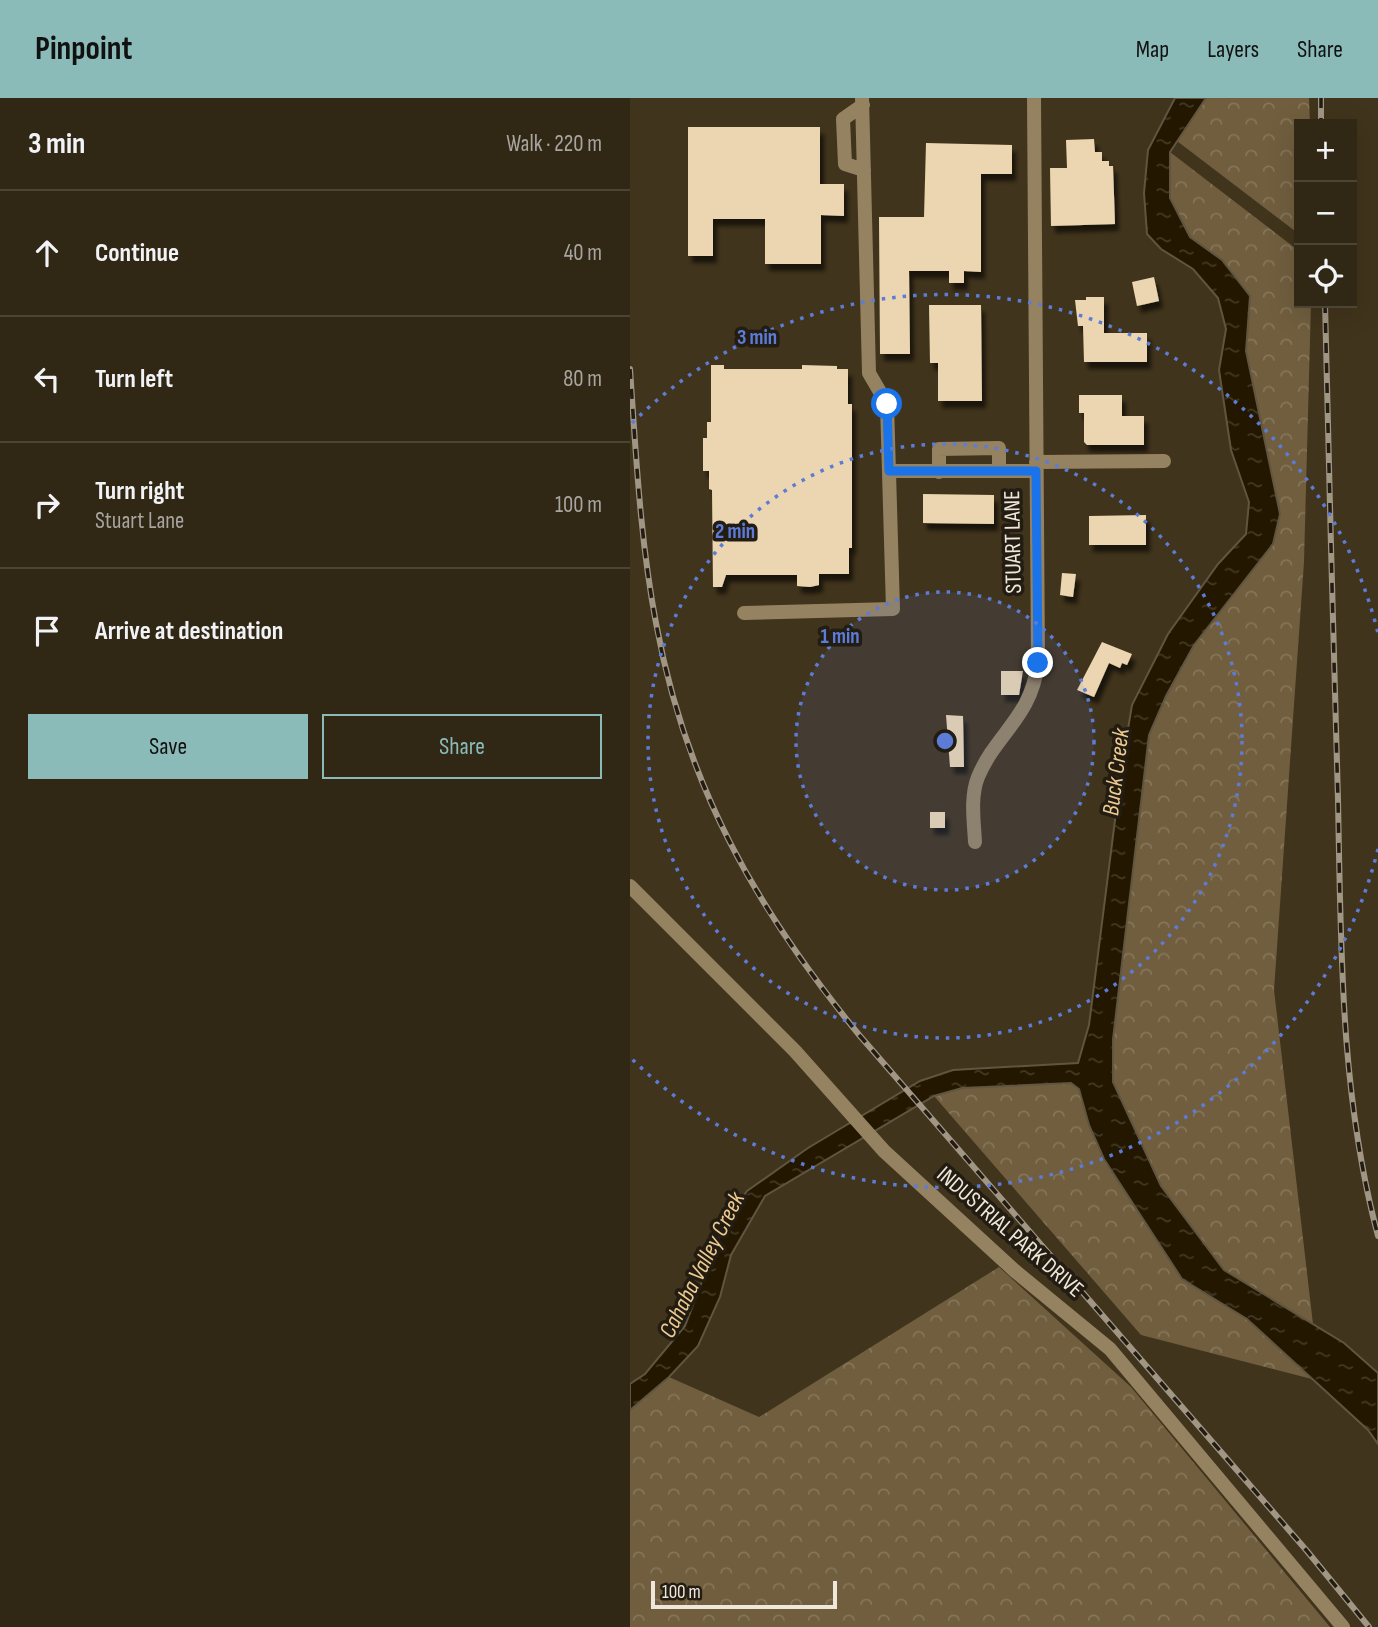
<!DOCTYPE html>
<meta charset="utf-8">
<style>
:root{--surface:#312715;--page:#3d3322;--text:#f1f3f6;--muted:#a8a5a0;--line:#4c4434;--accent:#8bbbb9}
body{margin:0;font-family:"Sofia Sans Condensed",sans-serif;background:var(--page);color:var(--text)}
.controls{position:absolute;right:21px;top:21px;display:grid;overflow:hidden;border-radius:0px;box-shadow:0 7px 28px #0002}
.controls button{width:63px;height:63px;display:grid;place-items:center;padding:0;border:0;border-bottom:2px solid var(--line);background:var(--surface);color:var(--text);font:35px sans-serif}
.scale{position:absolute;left:21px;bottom:18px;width:186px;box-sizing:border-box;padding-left:7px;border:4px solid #efe7d9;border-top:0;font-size:19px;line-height:24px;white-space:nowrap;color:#efe7d9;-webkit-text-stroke:5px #221c12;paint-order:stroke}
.stop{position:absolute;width:21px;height:21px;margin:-16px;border:5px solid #1a73e8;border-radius:50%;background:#fff}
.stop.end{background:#1a73e8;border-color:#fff;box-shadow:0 2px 7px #0008}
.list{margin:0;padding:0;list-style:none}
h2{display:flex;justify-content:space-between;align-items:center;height:91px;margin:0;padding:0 28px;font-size:30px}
h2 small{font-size:23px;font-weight:400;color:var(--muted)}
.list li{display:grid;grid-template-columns:46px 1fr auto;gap:21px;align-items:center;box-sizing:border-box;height:126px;padding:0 28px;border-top:2px solid var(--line)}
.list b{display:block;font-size:26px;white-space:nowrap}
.list p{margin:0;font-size:23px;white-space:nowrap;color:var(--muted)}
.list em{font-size:23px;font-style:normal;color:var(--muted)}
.actions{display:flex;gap:14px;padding:21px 28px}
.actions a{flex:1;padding:16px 0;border:2px solid var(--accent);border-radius:0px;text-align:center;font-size:24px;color:var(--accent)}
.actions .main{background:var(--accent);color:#111}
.icon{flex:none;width:38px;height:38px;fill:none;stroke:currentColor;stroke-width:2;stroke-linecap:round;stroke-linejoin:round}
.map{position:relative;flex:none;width:748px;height:1529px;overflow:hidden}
header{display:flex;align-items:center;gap:42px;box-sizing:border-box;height:98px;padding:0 35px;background:var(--accent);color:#111}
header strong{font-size:33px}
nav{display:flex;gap:38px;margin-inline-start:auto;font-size:24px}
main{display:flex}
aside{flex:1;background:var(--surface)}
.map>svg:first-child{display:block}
</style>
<header>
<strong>Pinpoint</strong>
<nav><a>Map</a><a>Layers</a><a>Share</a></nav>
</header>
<main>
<aside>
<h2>3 min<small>Walk · 220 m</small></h2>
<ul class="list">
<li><svg class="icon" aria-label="ahead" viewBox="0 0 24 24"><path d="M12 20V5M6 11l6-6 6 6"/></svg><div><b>Continue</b></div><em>40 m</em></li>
<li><svg class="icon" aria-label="left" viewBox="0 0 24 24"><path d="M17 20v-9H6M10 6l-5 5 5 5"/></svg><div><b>Turn left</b></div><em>80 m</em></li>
<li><svg class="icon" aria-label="right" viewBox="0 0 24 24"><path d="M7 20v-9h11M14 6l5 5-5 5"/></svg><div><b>Turn right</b><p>Stuart Lane</p></div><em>100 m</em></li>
<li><svg class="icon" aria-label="arrive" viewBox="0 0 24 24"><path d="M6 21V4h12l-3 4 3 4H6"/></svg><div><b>Arrive at destination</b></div></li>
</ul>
<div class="actions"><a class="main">Save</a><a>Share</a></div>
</aside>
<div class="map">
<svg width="748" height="1529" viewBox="0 0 748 1529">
<defs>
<pattern id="forest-crowns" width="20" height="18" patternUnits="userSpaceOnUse" patternTransform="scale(1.75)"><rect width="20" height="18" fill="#705e3e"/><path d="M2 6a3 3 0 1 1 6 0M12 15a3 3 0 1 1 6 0" fill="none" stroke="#857559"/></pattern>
<pattern id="water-ripples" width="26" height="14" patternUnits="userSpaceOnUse" patternTransform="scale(1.75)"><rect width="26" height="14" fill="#231700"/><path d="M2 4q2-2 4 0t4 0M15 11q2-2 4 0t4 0" fill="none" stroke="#433925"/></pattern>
<filter id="shadow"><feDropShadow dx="4" dy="7" stdDeviation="2" flood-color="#0009"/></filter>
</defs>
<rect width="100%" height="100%" fill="#41341c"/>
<path fill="url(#forest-crowns)" d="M576,0H679L680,26H669V136L547,43Z
M540,54L669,153V205H681L674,464L644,892L683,1226L594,1172L531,1088L483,984V941L519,637L536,598L564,547L643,446L628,313L616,253L620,198L592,162L560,139L540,100Z
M441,985L449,991L459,1027L552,1180L617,1221L682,1281L511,1237L304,998L332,990Z
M369,1169L501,1289L700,1529H0V1312L39,1279L129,1319Z"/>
<path fill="url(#water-ripples)" stroke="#605541" stroke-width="2" d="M545,0H576L540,54V100L560,139L592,162L620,198L616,253L650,416L643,446L564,547L536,598L519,637L483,941V984L531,1088L594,1172L714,1245L748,1275V1346L738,1332L617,1221L552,1181L474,1061L459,1027L449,991L441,985L332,990L304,998L135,1098L101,1157L90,1199L68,1248L39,1279L0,1312V1286L15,1276L55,1228L92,1131L117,1093L178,1050L290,983L323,972L448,965L459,927L492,667L502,607L538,536L588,466L616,436L619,404L601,352L589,272L596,231L588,200L563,171L531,151L517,136L514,95L518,52Z"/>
<path fill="#ecd6b1" filter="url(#shadow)" d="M58,29H190V86H214V118L191,117V166H135V121H83V158H58Z
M464,41L465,54H472V63H479V68H483L485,126L421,128L420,70H437L436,42Z
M296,45L382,47V76H351V174L334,173V185H319V173H279L280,256H250L249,119H294Z
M524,179L529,203L507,208L502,184Z
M456,199H474V235H517V264H454L453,228H448L445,202H456Z
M299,207H351L352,303H308V265H300Z
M81,267H94V271H172V267L207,268V271H218V306H222V450H219V476H189V487L180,489L167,488V477H96L92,489H83L82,392L79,391V373H73V340H77V324H81Z
M449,297H492V318H514V347H457L454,344V315H449Z
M293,396L364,397V426L293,425Z
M516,417V447H459V418Z
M432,475L446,476L443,499L430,497Z
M472,544L502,556L497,567L492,565L490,570L479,565L464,599L447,592Z
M371,573H393L389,597H371Z
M316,617L333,618L334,669H320Z
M300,714H315V730H300Z"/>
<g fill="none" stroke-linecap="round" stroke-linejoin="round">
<path stroke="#958261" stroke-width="14" d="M233,7L213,21L215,66L234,72
M406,364L534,363
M259,373H406
M309,374V351L369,350V372
M114,515L263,511L257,306L239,275L232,0
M345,744C344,724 340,699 348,679C367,634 401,620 408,565L404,0
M0,788L165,953L254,1053L385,1173L480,1251L713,1529"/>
<defs>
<path id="rail" d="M691,0V26
M695,205C699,371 703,536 708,702C711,849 710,996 748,1138
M0,271C6,356 10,441 26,525C56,688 126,811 230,938L677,1453L739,1529"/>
</defs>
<use href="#rail" stroke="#a19684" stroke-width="6"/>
<use href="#rail" stroke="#221c12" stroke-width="3.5" stroke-dasharray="10" stroke-linecap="butt"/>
</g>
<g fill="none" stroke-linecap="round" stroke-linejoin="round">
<path stroke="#1a73e8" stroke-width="9" d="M257,306L259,373H406L408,565"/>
</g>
<circle cx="315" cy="643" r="149" fill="#5c7cd8" fill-opacity=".12"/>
<g fill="none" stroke="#5c7cd8" stroke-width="3.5" stroke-dasharray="3.5 7">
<circle cx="315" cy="643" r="149"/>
<circle cx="315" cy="643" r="297"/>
<path d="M748 751A446 446 0 0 1 2 961M2 325A446 446 0 0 1 748 535"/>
</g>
<g text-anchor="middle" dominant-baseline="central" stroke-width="7" stroke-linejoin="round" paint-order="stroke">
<g font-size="23" fill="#efe7d9" stroke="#221c12">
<text transform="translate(383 444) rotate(-91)">STUART LANE</text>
<text transform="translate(380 1134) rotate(41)">INDUSTRIAL PARK DRIVE</text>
</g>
<g font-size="24" font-style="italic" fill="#edcb90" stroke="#221c12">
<text transform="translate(486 674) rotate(-83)">Buck Creek</text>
<text transform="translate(72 1167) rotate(-63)">Cahaba Valley Creek</text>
</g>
</g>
<circle cx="315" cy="643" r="10" fill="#5c7cd8" stroke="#221c12" stroke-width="3.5"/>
<g font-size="21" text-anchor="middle" font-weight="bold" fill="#5c7cd8" stroke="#221c12" stroke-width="7" stroke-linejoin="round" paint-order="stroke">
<text x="127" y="246">3 min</text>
<text x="105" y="440">2 min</text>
<text x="210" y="545">1 min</text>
</g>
</svg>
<div class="controls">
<button>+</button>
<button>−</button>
<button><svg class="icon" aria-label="locate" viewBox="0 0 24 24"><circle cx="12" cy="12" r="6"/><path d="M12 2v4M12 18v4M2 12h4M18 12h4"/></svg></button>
</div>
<div class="scale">100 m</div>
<div class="stop" style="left:257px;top:306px"></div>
<div class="stop end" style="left:408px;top:565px"></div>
</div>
</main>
